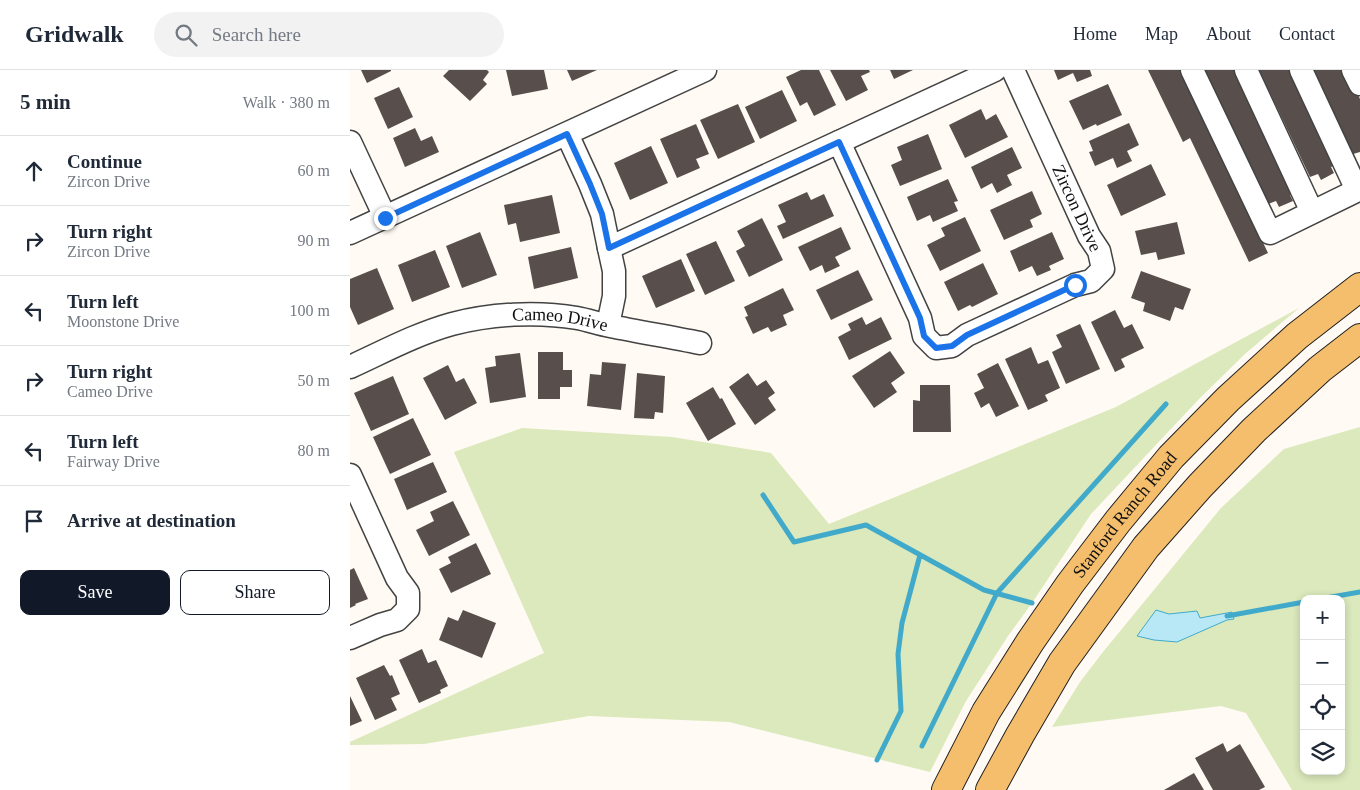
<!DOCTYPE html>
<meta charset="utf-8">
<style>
:root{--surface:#fff;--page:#f2f2f3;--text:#1f2937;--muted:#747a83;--line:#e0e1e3;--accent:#111827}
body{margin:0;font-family:Georgia,serif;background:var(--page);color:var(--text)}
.controls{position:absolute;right:15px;bottom:15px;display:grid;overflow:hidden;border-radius:10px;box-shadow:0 2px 8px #0003}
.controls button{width:45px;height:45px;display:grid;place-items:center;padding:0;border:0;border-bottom:1px solid var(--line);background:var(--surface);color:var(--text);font:25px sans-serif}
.stop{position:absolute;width:15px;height:15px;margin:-11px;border:4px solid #1a73e8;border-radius:50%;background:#fff}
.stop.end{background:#1a73e8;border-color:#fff;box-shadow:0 1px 5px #0008}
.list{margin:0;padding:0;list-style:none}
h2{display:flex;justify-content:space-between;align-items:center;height:65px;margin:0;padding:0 20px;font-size:21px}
h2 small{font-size:16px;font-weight:400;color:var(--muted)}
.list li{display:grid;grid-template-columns:32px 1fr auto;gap:15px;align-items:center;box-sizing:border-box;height:70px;padding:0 20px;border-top:1px solid var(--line)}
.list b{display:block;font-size:19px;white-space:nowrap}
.list p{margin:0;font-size:16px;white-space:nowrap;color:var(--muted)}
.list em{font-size:16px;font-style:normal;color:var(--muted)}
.actions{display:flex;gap:10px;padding:15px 20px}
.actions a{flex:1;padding:11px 0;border:1px solid var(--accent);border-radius:10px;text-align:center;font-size:18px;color:var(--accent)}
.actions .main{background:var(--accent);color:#fff}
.icon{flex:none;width:28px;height:28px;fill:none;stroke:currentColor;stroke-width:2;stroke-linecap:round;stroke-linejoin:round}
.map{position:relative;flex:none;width:1010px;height:720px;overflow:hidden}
header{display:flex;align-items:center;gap:30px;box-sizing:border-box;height:70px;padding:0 25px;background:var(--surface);border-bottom:1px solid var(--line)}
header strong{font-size:24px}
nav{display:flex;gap:28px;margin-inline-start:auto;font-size:18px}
.search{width:350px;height:45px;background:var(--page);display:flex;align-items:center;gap:12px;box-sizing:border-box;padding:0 18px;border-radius:28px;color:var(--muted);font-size:19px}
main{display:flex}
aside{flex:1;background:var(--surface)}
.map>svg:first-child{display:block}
</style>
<header>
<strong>Gridwalk</strong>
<div class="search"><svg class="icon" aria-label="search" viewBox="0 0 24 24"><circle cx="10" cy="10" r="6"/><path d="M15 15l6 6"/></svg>Search here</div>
<nav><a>Home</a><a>Map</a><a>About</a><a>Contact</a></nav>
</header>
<main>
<aside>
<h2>5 min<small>Walk · 380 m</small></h2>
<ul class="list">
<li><svg class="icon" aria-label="ahead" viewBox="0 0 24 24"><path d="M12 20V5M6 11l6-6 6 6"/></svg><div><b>Continue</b><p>Zircon Drive</p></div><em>60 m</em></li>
<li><svg class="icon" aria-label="right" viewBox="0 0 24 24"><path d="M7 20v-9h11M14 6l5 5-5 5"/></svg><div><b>Turn right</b><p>Zircon Drive</p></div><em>90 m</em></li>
<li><svg class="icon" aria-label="left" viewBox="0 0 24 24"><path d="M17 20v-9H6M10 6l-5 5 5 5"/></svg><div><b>Turn left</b><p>Moonstone Drive</p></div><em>100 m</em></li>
<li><svg class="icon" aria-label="right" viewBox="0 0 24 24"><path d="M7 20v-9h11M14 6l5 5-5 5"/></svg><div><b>Turn right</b><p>Cameo Drive</p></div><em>50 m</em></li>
<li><svg class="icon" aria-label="left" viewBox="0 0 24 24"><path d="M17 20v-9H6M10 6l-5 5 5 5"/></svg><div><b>Turn left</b><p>Fairway Drive</p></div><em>80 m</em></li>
<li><svg class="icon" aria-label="arrive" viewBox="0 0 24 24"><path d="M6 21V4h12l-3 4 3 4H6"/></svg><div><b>Arrive at destination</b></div></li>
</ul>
<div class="actions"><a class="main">Save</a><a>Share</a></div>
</aside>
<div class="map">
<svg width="1010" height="720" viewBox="0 0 1010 720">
<rect width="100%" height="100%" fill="#fffaf3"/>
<path fill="#dbe9bc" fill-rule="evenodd" d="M949,238L896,283L850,328L741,444L682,533L658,566L616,631L580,702L379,652L239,646L74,674L0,675V672L194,583L104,382L172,358L322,367L421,383L479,454L766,337Z
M1010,357V720H942L896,643L871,636L702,657L730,612L753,582L871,438L934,379ZM954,529H991V701H954Z"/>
<path fill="#b8e8f5" stroke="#41aacb" d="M806,540L819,544L847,541L850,548L882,542L884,549L877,550L827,572L804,570L787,566Z"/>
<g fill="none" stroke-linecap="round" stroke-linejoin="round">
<path stroke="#41aacb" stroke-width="5" d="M413,425L444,472L516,455L634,520L682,533
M970,529L1010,522
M877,546L954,532
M572,676L647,523L816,334
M527,690L551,641L548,584L552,553L570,485"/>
</g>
<path fill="#584f4c" d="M11,0H41V1L17,13Z
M99,0H137L139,2L133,10L137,14L120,31L93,6Z
M156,0H194L198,19L162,26Z
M217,0H247L222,11Z
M451,0H469L486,35L464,46L457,32L450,36L436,7Z
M480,0H519L520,2L511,6L518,20L496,31Z
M540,0H563L544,9Z
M704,0H740L742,6L727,12L723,3L708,10Z
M798,0H831L918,183L899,192L840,68L833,72Z
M854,0H888L947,122L940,125L943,131L929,137L926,131L918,134Z
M909,0H942L988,94L981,97L984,103L971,110L968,104L960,107Z
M964,0H997L1010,29V82L1003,84Z
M758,14L772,45L747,56L746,54L733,60L719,31Z
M49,17L63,47L38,59L24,28Z
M432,20L447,51L410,69L395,37Z
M388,34L405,72L368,89L350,50Z
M631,39L636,50L646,44L658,67L615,88L599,55Z
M779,53L789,75L777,81L782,91L767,98L763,88L745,96L739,82L743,81L739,71Z
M346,54L359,84L346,89L350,98L327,108L310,69Z
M65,58L71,71L82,66L89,82L55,97L43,68Z
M578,64L592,99L550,116L541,95L552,90L547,77Z
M301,76L318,113L280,130L264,93Z
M662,77L672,98L657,105L662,115L647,123L642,113L631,119L621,97Z
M801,94L816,125L771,146L757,115Z
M598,109L608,131L604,132L608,141L583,152L580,145L567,151L557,127Z
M682,121L692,144L680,150L683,157L654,170L640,140Z
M457,122L461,130L474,124L484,146L433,169L427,156L436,152L428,135Z
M202,125L210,163L170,172L166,153L158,155L154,135Z
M615,147L631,181L590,201L577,175L595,166L591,158Z
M412,148L433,190L399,207L386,181L395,176L387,161Z
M827,152L835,184L808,190L806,182L791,185L785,161Z
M491,157L501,179L485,187L490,196L475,203L472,195L460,201L448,177Z
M130,162L147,205L112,218L96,176Z
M702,162L714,189L699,196L701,200L687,206L682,196L669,202L660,181Z
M366,171L385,211L355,225L336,184Z
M221,177L228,208L184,219L178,187Z
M85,180L100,217L62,232L48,195Z
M331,189L345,221L306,238L292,206Z
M633,193L648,224L622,237L620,235L608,241L594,212Z
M27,198L44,239L8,255L0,237V209Z
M508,200L523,230L481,250L466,220Z
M791,201L841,219L833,240L825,237L820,251L793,241L795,233L781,228Z
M433,218L444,240L433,245L437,255L421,262L418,257L403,264L395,247L398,246L394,237Z
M765,240L774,258L782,254L794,278L771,289L775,297L765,302L741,252Z
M512,247L516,255L531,247L542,269L499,290L488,267L501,260L498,254Z
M730,254L750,299L716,314L702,282L712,277L706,265Z
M681,277L688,294L698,290L710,318L695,325L698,331L678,340L655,289Z
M540,281L555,303L541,313L547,322L524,338L502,306Z
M188,282H213V300H222V317H210V329H188Z
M170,283L176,327L140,333L135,298L146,296L145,286Z
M252,292L276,294L271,340L237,336L240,304L251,305Z
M648,293L669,336L646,347L639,333L631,338L624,323L634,318L627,304Z
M98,295L106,312L114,308L127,333L95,350L73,308Z
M287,303L315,306L313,343L305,342L304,349L284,348Z
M398,303L407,316L416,310L425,323L418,328L426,340L405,355L379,317Z
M43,306L59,344L21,361L4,323Z
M570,315H600L601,362H563V330L570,331Z
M363,317L370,329L372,328L386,354L358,371L336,333Z
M63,348L81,385L40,404L23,367Z
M83,392L97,422L57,440L44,409Z
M103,431L120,465L79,486L66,460L84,451L80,442Z
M126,473L141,504L101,523L89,499L101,493L98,487Z
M4,498L18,529L5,534L6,535L0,538V500Z
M113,540L146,553L132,588L89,570L98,547L108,551Z
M72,579L78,593L86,590L98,616L90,620L91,623L69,633L49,590Z
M34,595L40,606L42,605L50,624L41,628L47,640L25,650L6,608Z
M0,626L12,651L0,656Z
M873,673L877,682L890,674L915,717L909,720H863L845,688Z
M844,703L854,720H814Z"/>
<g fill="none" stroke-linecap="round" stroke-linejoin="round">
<defs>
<g id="minor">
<path d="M842,0L920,163L1010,119"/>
<path d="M896,0L962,142"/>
<path d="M951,0L1007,120"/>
<path d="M1003,0L1010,14"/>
<path d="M217,64L240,114L252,144L259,178L264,201V226L258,255"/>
<path d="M0,72L35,147"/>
<path d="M489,72L570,248L574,266L586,278L602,276L617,265L725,215L741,211L753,199L749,181L739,166L663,0"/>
<path d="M0,163L355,0"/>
<path d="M259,178L645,0"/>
<path id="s1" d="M0,297C33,282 66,264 102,254C141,244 186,241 227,248C238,250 249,254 260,256C290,262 320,267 350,273"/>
<path d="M0,405L47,508L58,523V539L47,550L30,555L0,568"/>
</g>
<g id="major">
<path id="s2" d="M596,720L636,642L680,572L720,514L768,451L821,387L878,329L947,266L1010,217"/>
<path d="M640,720L670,665L712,593L796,477L850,416L904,360L970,299L1010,268"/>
</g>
</defs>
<use href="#minor" stroke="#434343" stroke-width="25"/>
<use href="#major" stroke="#212121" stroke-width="30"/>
<use href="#minor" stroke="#fff" stroke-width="22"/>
<use href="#major" stroke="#f5be6c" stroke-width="28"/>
</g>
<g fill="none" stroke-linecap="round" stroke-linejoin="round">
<path stroke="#1a73e8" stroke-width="6" d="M35,148L217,64L240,114L252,144L259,178L489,72L570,248L574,266L586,278L602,276L617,265L725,215"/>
</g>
<g text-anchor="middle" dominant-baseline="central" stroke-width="5" stroke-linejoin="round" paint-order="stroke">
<g font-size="18" fill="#101010" stroke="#fff">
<text transform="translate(727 138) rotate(65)">Zircon Drive</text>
<text stroke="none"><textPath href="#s1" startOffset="220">Cameo Drive</textPath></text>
<text stroke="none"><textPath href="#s2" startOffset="329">Stanford Ranch Road</textPath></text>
</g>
</g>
</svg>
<div class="controls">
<button>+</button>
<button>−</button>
<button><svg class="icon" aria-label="locate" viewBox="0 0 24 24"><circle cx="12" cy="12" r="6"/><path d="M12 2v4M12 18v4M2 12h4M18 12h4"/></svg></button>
<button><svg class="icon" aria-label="layers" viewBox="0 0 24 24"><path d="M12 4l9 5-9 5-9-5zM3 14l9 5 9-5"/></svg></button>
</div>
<div class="stop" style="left:725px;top:215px"></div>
<div class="stop end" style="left:35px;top:148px"></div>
</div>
</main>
